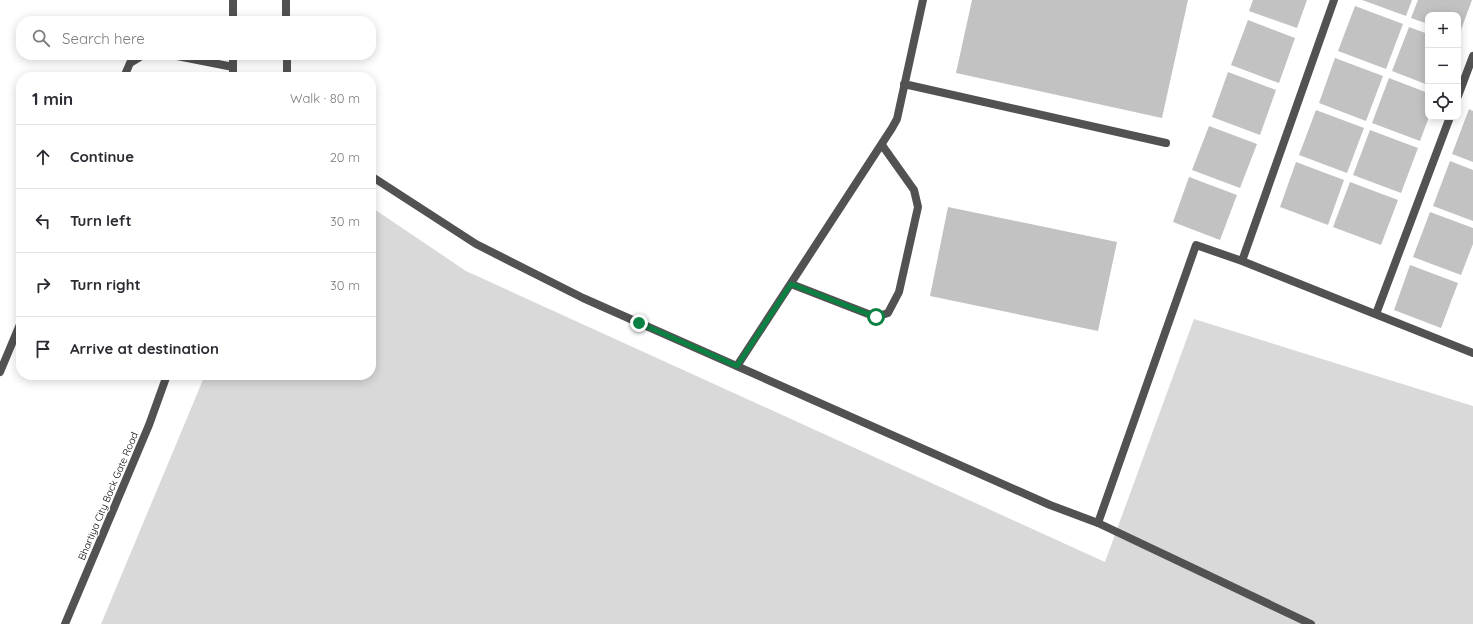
<!DOCTYPE html>
<meta charset="utf-8">
<style>
:root{--surface:#fff;--page:#f7f7f7;--text:#2b2b33;--muted:#7c7c81;--line:#e1e1e2}
body{margin:0;font-family:Quicksand,sans-serif;background:var(--page);color:var(--text)}
.controls{position:absolute;right:12px;top:12px;display:grid;overflow:hidden;border-radius:8px;box-shadow:0 2px 10px #0003}
.controls button{width:36px;height:36px;display:grid;place-items:center;padding:0;border:0;border-bottom:1px solid var(--line);background:var(--surface);color:var(--text);font:20px sans-serif}
.stop{position:absolute;width:12px;height:12px;margin:-9px;border:3px solid #0b8043;border-radius:50%;background:#fff}
.stop.end{background:#0b8043;border-color:#fff;box-shadow:0 1px 4px #0008}
.list{margin:0;padding:0;list-style:none}
h2{display:flex;justify-content:space-between;align-items:center;height:52px;margin:0;padding:0 16px;font-size:17px}
h2 small{font-size:13px;font-weight:400;color:var(--muted)}
.list li{display:grid;grid-template-columns:26px 1fr auto;gap:12px;align-items:center;box-sizing:border-box;height:64px;padding:0 16px;border-top:1px solid var(--line)}
.list b{display:block;font-size:15px;white-space:nowrap}
.list em{font-size:13px;font-style:normal;color:var(--muted)}
.icon{flex:none;width:22px;height:22px;fill:none;stroke:currentColor;stroke-width:2;stroke-linecap:round;stroke-linejoin:round}
.map{position:relative;flex:none;width:1473px;height:624px;overflow:hidden}
.search{position:absolute;background:var(--surface);box-shadow:0 2px 10px #0003;left:16px;top:16px;width:360px;height:44px;display:flex;align-items:center;gap:10px;box-sizing:border-box;padding:0 14px;border-radius:16px;color:var(--muted);font-size:15px}
.panel{position:absolute;background:var(--surface);box-shadow:0 2px 10px #0003;left:16px;top:72px;width:360px;height:308px;border-radius:16px}
.map>svg:first-child{display:block}
</style>
<div class="map">
<svg width="1473" height="624" viewBox="0 0 1473 624">
<rect width="100%" height="100%" fill="#fff"/>
<path fill="#d9d9d9" d="M371,207L466,271L1105,562L1194,319L1473,406V624H101L205,375H371Z"/>
<path fill="#c2c2c2" d="M972,0H1188L1162,118L956,73Z
M1253,0H1307L1297,28L1249,11Z
M1362,0H1412L1406,16Z
M1418,0H1472L1458,38V15H1428V24L1411,18Z
M1355,6L1403,24L1386,69L1338,51Z
M1248,20L1295,38L1279,83L1231,65Z
M1409,27L1428,34V85L1392,71Z
M1335,58L1383,76L1366,121L1319,103Z
M1228,72L1276,90L1260,135L1212,117Z
M1389,78L1428,93V117H1429L1420,141L1372,123Z
M1469,109L1473,111V162L1452,154Z
M1316,110L1364,128L1347,173L1299,155Z
M1209,126L1257,144L1240,188L1192,170Z
M1370,130L1418,148L1401,193L1353,175Z
M1450,161L1473,170V221L1433,206Z
M1296,162L1344,180L1328,225L1280,207Z
M1189,177L1237,195L1220,240L1173,222Z
M1350,182L1398,200L1381,245L1333,227Z
M948,207L1117,242L1098,331L930,296Z
M1430,212L1473,228V244L1461,275L1413,257Z
M1410,265L1458,283L1441,328L1394,310Z"/>
<g fill="none" stroke-linecap="round" stroke-linejoin="round">
<path stroke="#525252" stroke-width="8" d="M904,84L1166,143
M1458,96L1473,56
M1242,261L1473,353
M791,284L876,317L888,313L899,292L918,207L914,190L882,145
M1376,314L1450,117
M737,366L892,128L897,119L923,0
M1098,523L1196,245L1242,261L1334,0"/>
<path stroke="#525252" stroke-width="8" d="M233,0V21
M172,55L233,67
M233,55V77
M124,77L130,63L143,55
M371,176L476,244L583,298L1050,505L1098,523L1311,624
M0,372L21,322"/>
<path stroke="#525252" stroke-width="8" d="M286,0V21
M287,55V77
M65,624L149,425L167,375"/>
</g>
<g fill="none" stroke-linecap="round" stroke-linejoin="round">
<path stroke="#0b8043" stroke-width="5" d="M639,323L737,366L791,284L876,317"/>
</g>
<g text-anchor="middle" dominant-baseline="central" stroke-width="3" stroke-linejoin="round" paint-order="stroke">
<g font-size="10" fill="#000" stroke="#fff">
<text transform="translate(108 496) rotate(-67)">Bhartiya City Back Gate Road</text>
</g>
</g>
</svg>
<div class="controls">
<button>+</button>
<button>−</button>
<button><svg class="icon" aria-label="locate" viewBox="0 0 24 24"><circle cx="12" cy="12" r="6"/><path d="M12 2v4M12 18v4M2 12h4M18 12h4"/></svg></button>
</div>
<div class="stop" style="left:876px;top:317px"></div>
<div class="stop end" style="left:639px;top:323px"></div>
<div class="search"><svg class="icon" aria-label="search" viewBox="0 0 24 24"><circle cx="10" cy="10" r="6"/><path d="M15 15l6 6"/></svg>Search here</div>
<section class="panel">
<h2>1 min<small>Walk · 80 m</small></h2>
<ul class="list">
<li><svg class="icon" aria-label="ahead" viewBox="0 0 24 24"><path d="M12 20V5M6 11l6-6 6 6"/></svg><div><b>Continue</b></div><em>20 m</em></li>
<li><svg class="icon" aria-label="left" viewBox="0 0 24 24"><path d="M17 20v-9H6M10 6l-5 5 5 5"/></svg><div><b>Turn left</b></div><em>30 m</em></li>
<li><svg class="icon" aria-label="right" viewBox="0 0 24 24"><path d="M7 20v-9h11M14 6l5 5-5 5"/></svg><div><b>Turn right</b></div><em>30 m</em></li>
<li><svg class="icon" aria-label="arrive" viewBox="0 0 24 24"><path d="M6 21V4h12l-3 4 3 4H6"/></svg><div><b>Arrive at destination</b></div></li>
</ul>
</section>
</div>
